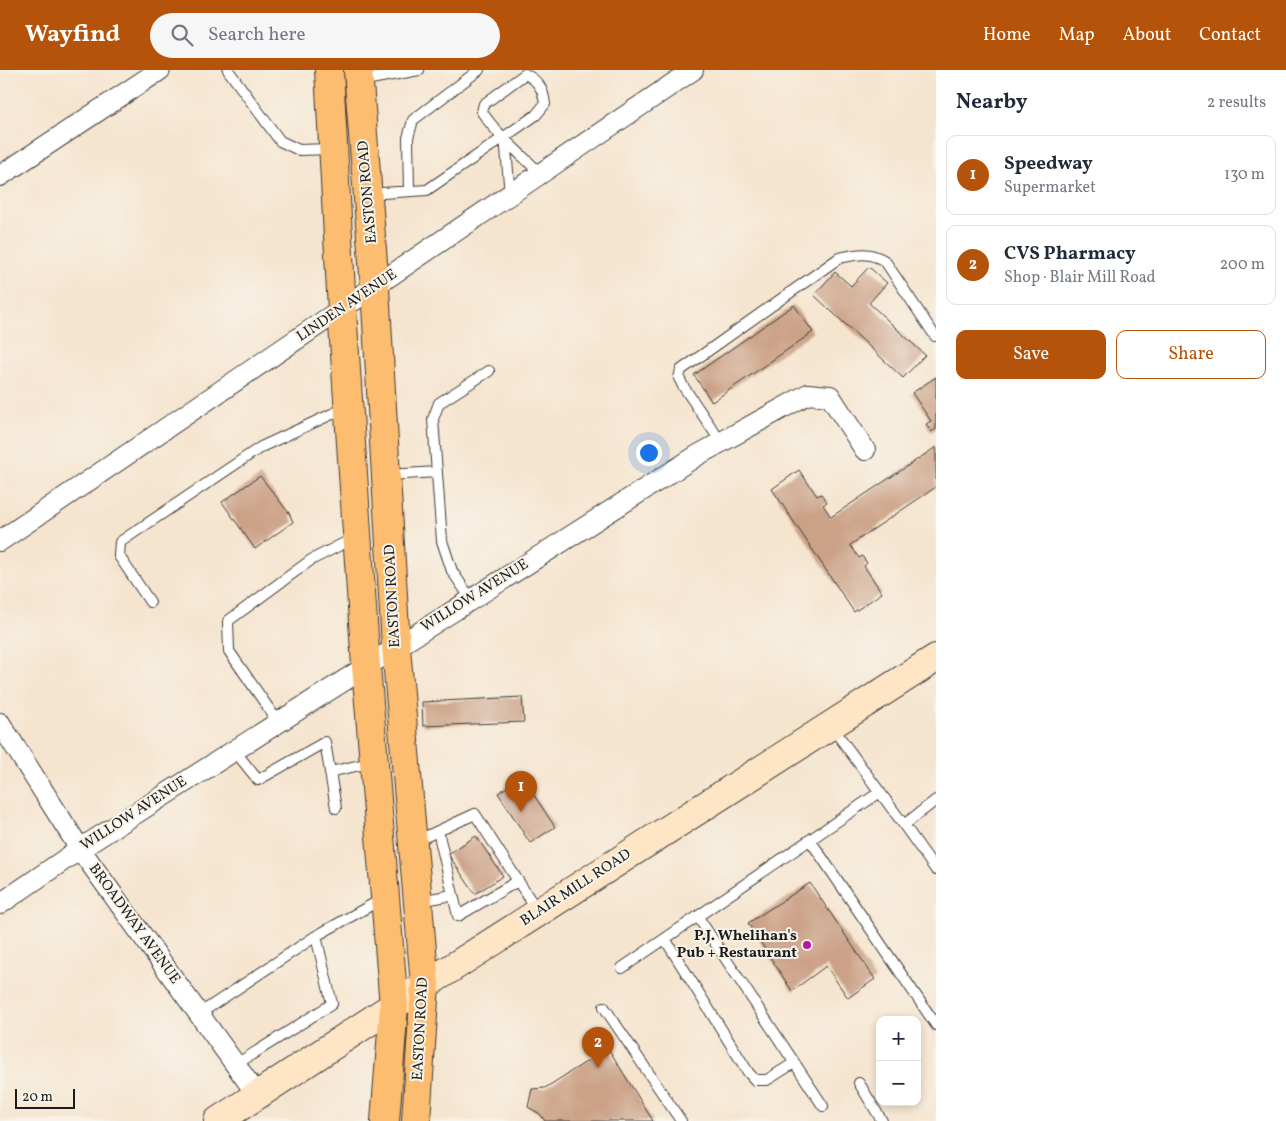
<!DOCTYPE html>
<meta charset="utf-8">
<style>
:root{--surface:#fff;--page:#f6f6f7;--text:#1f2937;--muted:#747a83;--line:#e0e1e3;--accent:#b45309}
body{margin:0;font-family:Vollkorn,serif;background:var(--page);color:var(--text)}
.controls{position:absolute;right:15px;bottom:15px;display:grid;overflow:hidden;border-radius:10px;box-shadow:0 2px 8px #0003}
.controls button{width:45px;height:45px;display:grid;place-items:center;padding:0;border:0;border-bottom:1px solid var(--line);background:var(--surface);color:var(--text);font:25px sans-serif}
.scale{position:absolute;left:15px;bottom:12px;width:60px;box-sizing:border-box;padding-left:5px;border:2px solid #1c1c1c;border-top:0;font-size:14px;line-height:18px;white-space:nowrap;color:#1c1c1c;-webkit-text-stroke:4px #f7f3e8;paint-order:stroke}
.you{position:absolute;left:648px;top:382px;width:18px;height:18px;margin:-12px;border:4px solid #fff;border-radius:50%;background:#1a73e8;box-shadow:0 0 0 8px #1a73e833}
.badge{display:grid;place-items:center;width:32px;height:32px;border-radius:50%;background:var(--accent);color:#fff;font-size:16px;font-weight:700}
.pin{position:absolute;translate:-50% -41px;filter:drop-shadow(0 1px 2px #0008)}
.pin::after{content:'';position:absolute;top:26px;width:18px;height:15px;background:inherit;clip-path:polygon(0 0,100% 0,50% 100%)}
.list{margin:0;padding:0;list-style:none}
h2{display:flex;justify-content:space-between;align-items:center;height:65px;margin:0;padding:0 20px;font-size:21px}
h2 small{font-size:16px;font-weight:400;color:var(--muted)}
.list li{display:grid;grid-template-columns:32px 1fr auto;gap:15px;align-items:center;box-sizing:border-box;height:80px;margin:0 10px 10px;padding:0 10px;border:1px solid var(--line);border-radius:10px}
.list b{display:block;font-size:19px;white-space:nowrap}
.list p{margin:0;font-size:16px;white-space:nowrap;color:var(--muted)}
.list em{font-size:16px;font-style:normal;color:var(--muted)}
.actions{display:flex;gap:10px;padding:15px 20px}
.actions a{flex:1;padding:11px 0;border:1px solid var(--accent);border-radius:10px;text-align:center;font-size:18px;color:var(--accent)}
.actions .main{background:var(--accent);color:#fff}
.icon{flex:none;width:28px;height:28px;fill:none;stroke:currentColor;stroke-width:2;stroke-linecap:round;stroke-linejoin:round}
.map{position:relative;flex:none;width:936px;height:1051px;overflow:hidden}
header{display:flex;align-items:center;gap:30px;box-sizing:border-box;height:70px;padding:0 25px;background:var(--accent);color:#fff}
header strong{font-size:24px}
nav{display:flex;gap:28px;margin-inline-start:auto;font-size:18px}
.search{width:350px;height:45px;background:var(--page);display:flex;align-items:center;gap:12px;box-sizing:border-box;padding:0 18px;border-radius:28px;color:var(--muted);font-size:19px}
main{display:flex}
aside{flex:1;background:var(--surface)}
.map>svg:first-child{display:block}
</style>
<header>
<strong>Wayfind</strong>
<div class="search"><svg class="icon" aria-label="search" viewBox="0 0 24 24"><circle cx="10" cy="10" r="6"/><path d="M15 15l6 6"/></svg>Search here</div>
<nav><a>Home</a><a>Map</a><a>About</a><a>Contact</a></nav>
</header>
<main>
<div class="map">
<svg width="936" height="1051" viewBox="0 0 936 1051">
<rect width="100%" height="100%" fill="#f7f3e8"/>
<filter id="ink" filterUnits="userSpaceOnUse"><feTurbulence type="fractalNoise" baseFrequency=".02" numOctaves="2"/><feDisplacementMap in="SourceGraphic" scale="10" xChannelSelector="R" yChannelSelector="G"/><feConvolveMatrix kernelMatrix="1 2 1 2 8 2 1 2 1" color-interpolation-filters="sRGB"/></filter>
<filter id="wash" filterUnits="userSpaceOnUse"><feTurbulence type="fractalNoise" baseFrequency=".0096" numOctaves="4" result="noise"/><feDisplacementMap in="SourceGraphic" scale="20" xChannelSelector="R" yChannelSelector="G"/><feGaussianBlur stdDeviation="1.12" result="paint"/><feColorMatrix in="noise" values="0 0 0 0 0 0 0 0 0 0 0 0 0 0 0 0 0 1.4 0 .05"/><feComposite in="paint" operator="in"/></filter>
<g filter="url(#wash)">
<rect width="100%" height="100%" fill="#f5e4ce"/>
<g id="blocks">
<path fill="#cba187" d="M869,197L887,213L869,233L925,285L903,308L814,225L835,202L851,216Z
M794,235L813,262L712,332L694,305Z
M936,307V359L931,362L926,354L931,351L912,323Z
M936,377V417L850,475L859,488L862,486L867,493L864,496L882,523L854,542L772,419L799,400L817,426L821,424L827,432L823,435L831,447Z
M260,406L289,443L293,452L255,479L222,432Z
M522,627L524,652L423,656L422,632Z
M522,707L555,757L530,773L498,723Z
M476,766L503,806L475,824L448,784Z
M810,813L875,909L848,928L826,896L792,921L748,853Z
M608,978L653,1051H545L540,1044L528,1037L532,1019L545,1018Z"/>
</g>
</g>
<g filter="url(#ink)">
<use href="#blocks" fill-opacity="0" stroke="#3d3a37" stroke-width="1"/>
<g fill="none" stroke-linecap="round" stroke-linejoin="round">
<defs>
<path id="lane" d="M228,0L280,71L299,80L331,79
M360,11L419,0
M505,67L510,125
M409,121L408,68L413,50L479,0
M368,124L427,120L536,45L545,34C543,19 539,11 525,4L484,34L482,42C497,65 521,84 541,104
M721,372L683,316L679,308L681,300L839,188C858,184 868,181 885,191L935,266
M388,405L437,402
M471,529L452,501L442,471L433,349L439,333L489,301
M150,532L119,486L120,472L261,377L347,337
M278,652L229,581L228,551L311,490L356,467
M832,657L904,755
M234,680L258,710L325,672L336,738
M330,702L373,692
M936,730L904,755L936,800
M438,761L458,846L518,811
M810,770L936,955
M414,772L475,744L538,842
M419,831L453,825
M698,847L823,1036
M665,869L748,1002L755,1010H767L794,993
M622,898L880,722
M604,937L681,1051
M199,944L316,866L382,829
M235,995L332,934L316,866
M859,1013L882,1051"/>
<path id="street" d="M0,106L160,0
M0,471L693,0
M0,653L80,779L258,1026
M0,834L80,779L698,385L808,324L830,326L865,380"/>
<path id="secondary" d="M218,1051L425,915L936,588"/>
<path id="highway" d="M329,0L342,240L366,596L394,936L385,1051
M358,0L375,218L396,577L425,915L416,1051"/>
</defs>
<use href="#lane" stroke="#3d3a37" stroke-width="12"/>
<use href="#street" stroke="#3d3a37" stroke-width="22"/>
<use href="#secondary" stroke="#3d3a37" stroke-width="30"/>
<use href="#highway" stroke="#3d3a37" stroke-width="30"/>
<use href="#lane" stroke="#fff" stroke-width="10"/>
<use href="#street" stroke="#fff" stroke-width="20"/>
<use href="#secondary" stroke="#fee5c5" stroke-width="28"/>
<use href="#highway" stroke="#fcbd6f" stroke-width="28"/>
</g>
</g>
<circle fill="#b5179e" stroke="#f7f3e8" stroke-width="2" cx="807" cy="875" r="5"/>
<g text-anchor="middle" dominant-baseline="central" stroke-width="4" stroke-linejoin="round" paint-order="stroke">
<g font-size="15" fill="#1c1c1c" stroke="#f7f3e8">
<text transform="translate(368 122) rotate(-95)">EASTON ROAD</text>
<text transform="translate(347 236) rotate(-34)">LINDEN AVENUE</text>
<text transform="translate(393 526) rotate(-93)">EASTON ROAD</text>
<text transform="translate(475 526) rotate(-32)">WILLOW AVENUE</text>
<text transform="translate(134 744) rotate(-33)">WILLOW AVENUE</text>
<text transform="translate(576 818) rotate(-33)">BLAIR MILL ROAD</text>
<text transform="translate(134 854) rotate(54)">BROADWAY AVENUE</text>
<text transform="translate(421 959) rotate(-87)">EASTON ROAD</text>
</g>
<g font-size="15" font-weight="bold" fill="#1c1c1c" stroke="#f7f3e8" text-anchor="end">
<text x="797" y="866">P.J. Whelihan's<tspan x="797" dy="17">Pub + Restaurant</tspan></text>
</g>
</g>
</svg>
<div class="controls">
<button>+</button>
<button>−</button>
</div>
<div class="scale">20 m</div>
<div class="you"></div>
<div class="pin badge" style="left:521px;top:742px">1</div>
<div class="pin badge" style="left:598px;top:998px">2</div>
</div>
<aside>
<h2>Nearby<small>2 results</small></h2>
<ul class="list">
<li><span class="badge">1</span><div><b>Speedway</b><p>Supermarket</p></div><em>130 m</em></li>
<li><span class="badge">2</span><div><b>CVS Pharmacy</b><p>Shop · Blair Mill Road</p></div><em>200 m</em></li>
</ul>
<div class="actions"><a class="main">Save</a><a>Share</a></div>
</aside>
</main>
